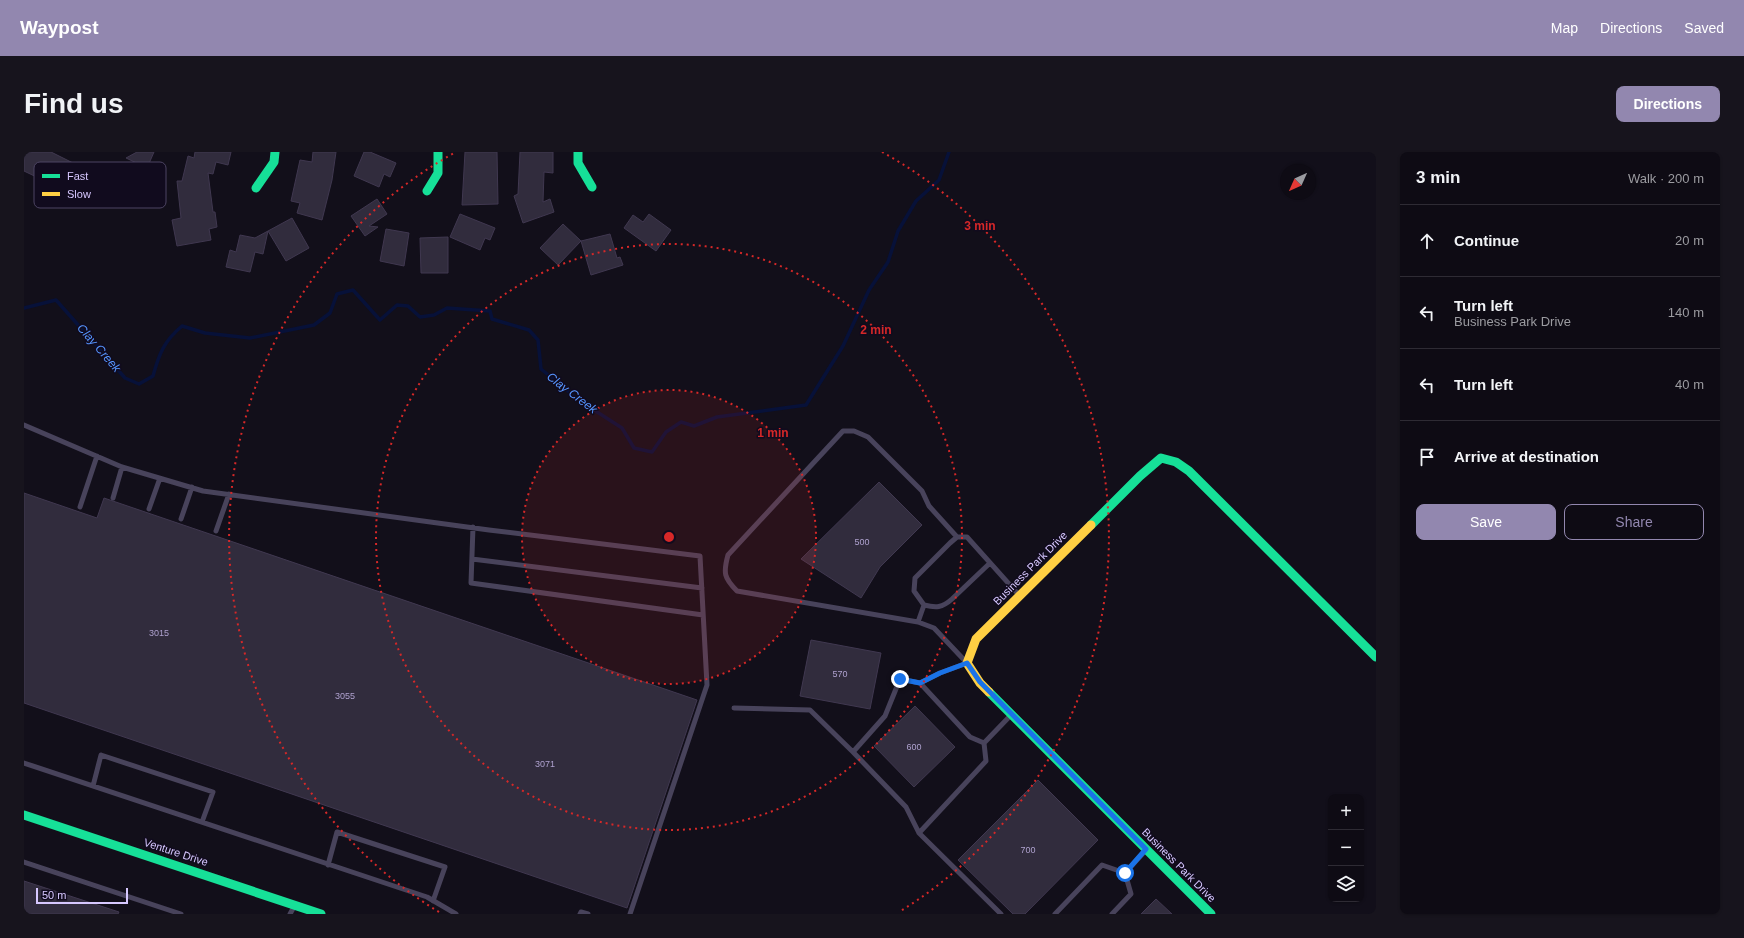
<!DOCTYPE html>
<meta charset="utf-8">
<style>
:root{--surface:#0e0b14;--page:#17141d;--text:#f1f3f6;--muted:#9b9ba0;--line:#2e2b34;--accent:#9287af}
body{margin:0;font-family:Arial,sans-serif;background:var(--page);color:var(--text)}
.controls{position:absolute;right:12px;bottom:12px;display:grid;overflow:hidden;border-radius:8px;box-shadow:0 1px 3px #0004}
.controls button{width:36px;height:36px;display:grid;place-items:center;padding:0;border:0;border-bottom:1px solid var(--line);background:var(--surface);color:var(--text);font:20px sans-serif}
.compass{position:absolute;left:1256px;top:12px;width:36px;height:36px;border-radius:50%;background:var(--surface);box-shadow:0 1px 3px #0004;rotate:225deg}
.scale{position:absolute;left:12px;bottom:10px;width:92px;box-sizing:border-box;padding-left:4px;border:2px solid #d7c8ff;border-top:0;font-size:11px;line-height:14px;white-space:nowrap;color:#d7c8ff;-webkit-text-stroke:3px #110b1e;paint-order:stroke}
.stop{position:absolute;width:12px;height:12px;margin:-9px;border:3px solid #1a73e8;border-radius:50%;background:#fff}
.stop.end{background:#1a73e8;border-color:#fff;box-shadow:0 1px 4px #0008}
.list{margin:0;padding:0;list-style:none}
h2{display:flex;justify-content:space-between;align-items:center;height:52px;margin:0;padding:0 16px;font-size:17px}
h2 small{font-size:13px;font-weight:400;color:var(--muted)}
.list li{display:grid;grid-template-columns:26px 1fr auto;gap:12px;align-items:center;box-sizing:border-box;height:72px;padding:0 16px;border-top:1px solid var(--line)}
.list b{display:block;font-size:15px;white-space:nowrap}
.list p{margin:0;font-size:13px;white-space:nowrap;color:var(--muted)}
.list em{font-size:13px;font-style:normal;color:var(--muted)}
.actions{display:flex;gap:8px;padding:12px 16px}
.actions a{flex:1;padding:9px 0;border:1px solid var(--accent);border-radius:8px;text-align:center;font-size:14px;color:var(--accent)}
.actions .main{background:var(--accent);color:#fff}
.icon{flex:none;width:22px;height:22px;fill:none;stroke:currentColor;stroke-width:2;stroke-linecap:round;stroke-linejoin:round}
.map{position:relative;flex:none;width:1352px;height:762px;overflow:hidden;border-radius:8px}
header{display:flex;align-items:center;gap:24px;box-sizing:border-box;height:56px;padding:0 20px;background:var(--accent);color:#fff}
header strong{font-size:19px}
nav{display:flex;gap:22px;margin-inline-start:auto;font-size:14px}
.intro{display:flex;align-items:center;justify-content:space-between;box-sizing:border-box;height:96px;padding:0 24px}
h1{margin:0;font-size:28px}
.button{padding:10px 18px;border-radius:8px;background:var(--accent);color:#fff;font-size:14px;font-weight:700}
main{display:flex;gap:24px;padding:0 24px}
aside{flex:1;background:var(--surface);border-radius:8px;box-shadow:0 1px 3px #0004}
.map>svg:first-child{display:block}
</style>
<header>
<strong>Waypost</strong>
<nav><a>Map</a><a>Directions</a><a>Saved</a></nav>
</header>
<div class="intro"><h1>Find us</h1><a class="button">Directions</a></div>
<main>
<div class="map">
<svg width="1352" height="762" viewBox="0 0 1352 762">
<rect width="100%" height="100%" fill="#120f1a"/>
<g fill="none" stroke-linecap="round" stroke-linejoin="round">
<path stroke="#071139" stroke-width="3.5" d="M0,156L32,148L101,226L115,232L129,224C135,202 140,189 158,174L181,181L226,186L290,173L306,161L313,142L329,138L356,168L373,153L384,154L396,165L410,163L423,156L466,159L468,167L505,178L514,188L517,217L556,249L598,276L610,296L628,300L642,280L657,270L670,274L693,265L782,253L819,194L845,138L864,110L874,79L892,49L915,28L925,0"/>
</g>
<path fill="#312c3d" stroke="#403850" d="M0,0H27L51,12L46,22L57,28L47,48L23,36L25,31L0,19Z
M113,0H130L123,16L102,6Z
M171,0H207L204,13L192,10L189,22L184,21L189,60H191L193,75L185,77L187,88L153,94L148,68L157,66L153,29H158L164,4L170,6Z
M289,0H312L308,28L298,68L273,61L276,51L267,49L276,8L288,10Z
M340,0H346L372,11L366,25L360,22L355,35L330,24Z
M441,0H473L474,52L438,53Z
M496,0H529V21L520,20L519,50L526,47L530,60L499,71L490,44L494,42Z
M353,47L363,62L345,74L354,75L341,84L327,64Z
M436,62L471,76L466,88L461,86L456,98L426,85Z
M625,62L647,78L632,99L600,76L609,63L619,70Z
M268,66L285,96L262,109L244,79Z
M539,72L557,89L534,113L516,96Z
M362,77L385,81L380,114L356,109Z
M244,79L239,102L231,100L226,120L202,115L206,98L212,100L216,83L231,86Z
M586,82L593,106L596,105L599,113L567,123L557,89Z
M424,85V121H397L396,86Z
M855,330L898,373L856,415L837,446L777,407Z
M0,341L73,366L80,346L673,548L603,756L0,551Z
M787,488L857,501L846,557L776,544Z
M891,554L931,595L890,635L850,594Z
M1014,628L1074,688L1001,762H989L934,708Z
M0,729L95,760L94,762H0Z
M1132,747L1148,762H1117Z"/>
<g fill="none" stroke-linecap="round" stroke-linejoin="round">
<path stroke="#48435b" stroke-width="5" d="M0,273L98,315L179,339L465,378L676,404L683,533L606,762
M89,346L98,315
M56,355L73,304
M125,357L136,326
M157,367L168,335
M449,375L447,431L679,463
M192,379L205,342
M933,385L905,354L898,339L844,285L830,279H819L704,403C699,421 700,426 713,439L894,470L910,476L943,511L916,521L896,531L946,585L960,591
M448,407L678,436
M966,411L928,447C918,456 912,456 900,453L890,439L891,426L926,391L933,385H943L995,443
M894,470L900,453
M896,531L876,527L861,564L829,600L882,655L895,681L977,762
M710,556L786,558L829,600
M0,611L403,745L432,762
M69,634L77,603L189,640L178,670
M895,681L962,609L960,591L987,563
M0,710L157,762
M304,713L313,680L421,715L409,749
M266,762L271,753
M556,762L557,760L564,762
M1031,762L1078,713L1101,721L1122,698
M1088,762L1107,742L1101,721"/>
<path stroke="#16e098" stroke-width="9" d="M554,0V11L568,35
M232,36L250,10L251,0
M403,39L414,21V0
M1067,373L1116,324L1137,306L1152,310L1165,319L1352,505
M965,540L1187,762
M0,663L297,762"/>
<path stroke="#ffcf43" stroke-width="9" d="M965,540L956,531L943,511L952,487L1067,373"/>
</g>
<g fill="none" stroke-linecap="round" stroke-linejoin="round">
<path stroke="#1a73e8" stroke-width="5" d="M876,527L896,531L916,521L943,511L956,530L1122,697L1101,721"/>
</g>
<circle cx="645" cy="385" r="147" fill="#d62828" fill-opacity=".12"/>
<g fill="none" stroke="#d62828" stroke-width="2" stroke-dasharray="2 4">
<circle cx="645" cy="385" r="147"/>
<circle cx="645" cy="385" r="293"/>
<path d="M415 760A440 440 0 0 1 432 0M858 0A440 440 0 0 1 875 760"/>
</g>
<g text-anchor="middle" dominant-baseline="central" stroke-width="3" stroke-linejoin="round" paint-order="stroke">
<g font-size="9" fill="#aea1ce">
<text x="838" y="390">500</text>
<text x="135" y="481">3015</text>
<text x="816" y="522">570</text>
<text x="321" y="544">3055</text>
<text x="890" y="595">600</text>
<text x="521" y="612">3071</text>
<text x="1004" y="698">700</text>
</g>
<g font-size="11" fill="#d7c8ff" stroke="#110b1e">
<text transform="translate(1006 416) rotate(-45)">Business Park Drive</text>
<text transform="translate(152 700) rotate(18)">Venture Drive</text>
<text transform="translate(1155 713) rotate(45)">Business Park Drive</text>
</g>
<g font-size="12" font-style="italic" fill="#5696ff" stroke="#110b1e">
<text transform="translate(75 196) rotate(49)">Clay Creek</text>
<text transform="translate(548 241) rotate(37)">Clay Creek</text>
</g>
</g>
<rect x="10" y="10" width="132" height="46" rx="6" fill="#110b1e" stroke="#4c4462" stroke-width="1"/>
<rect x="18" y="22" width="18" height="4" fill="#16e098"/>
<rect x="18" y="40" width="18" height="4" fill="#ffcf43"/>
<g font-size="11" fill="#d7c8ff">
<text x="43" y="28">Fast</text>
<text x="43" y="46">Slow</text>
</g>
<circle cx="645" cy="385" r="6" fill="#d62828" stroke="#110b1e" stroke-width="2"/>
<g font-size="12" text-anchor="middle" font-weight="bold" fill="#d62828" stroke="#110b1e" stroke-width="3" stroke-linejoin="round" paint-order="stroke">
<text x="956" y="78">3 min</text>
<text x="852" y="182">2 min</text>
<text x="749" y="285">1 min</text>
</g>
</svg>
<div class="controls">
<button>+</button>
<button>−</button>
<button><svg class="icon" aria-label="layers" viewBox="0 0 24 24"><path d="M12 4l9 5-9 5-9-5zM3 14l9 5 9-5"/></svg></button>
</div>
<svg class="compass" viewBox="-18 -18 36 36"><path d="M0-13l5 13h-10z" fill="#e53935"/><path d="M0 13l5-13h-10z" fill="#9b9ba0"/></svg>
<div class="scale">50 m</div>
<div class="stop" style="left:1101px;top:721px"></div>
<div class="stop end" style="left:876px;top:527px"></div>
</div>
<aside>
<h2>3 min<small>Walk · 200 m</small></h2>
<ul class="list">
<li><svg class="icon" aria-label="ahead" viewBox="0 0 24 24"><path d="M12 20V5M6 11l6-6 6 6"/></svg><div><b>Continue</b></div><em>20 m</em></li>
<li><svg class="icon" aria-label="left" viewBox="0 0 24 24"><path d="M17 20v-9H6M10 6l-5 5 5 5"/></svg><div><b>Turn left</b><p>Business Park Drive</p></div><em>140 m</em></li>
<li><svg class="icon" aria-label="left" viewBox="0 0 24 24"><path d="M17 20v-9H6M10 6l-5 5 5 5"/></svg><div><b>Turn left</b></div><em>40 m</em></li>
<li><svg class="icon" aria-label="arrive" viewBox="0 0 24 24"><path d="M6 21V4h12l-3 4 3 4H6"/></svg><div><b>Arrive at destination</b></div></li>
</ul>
<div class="actions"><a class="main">Save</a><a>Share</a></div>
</aside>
</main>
